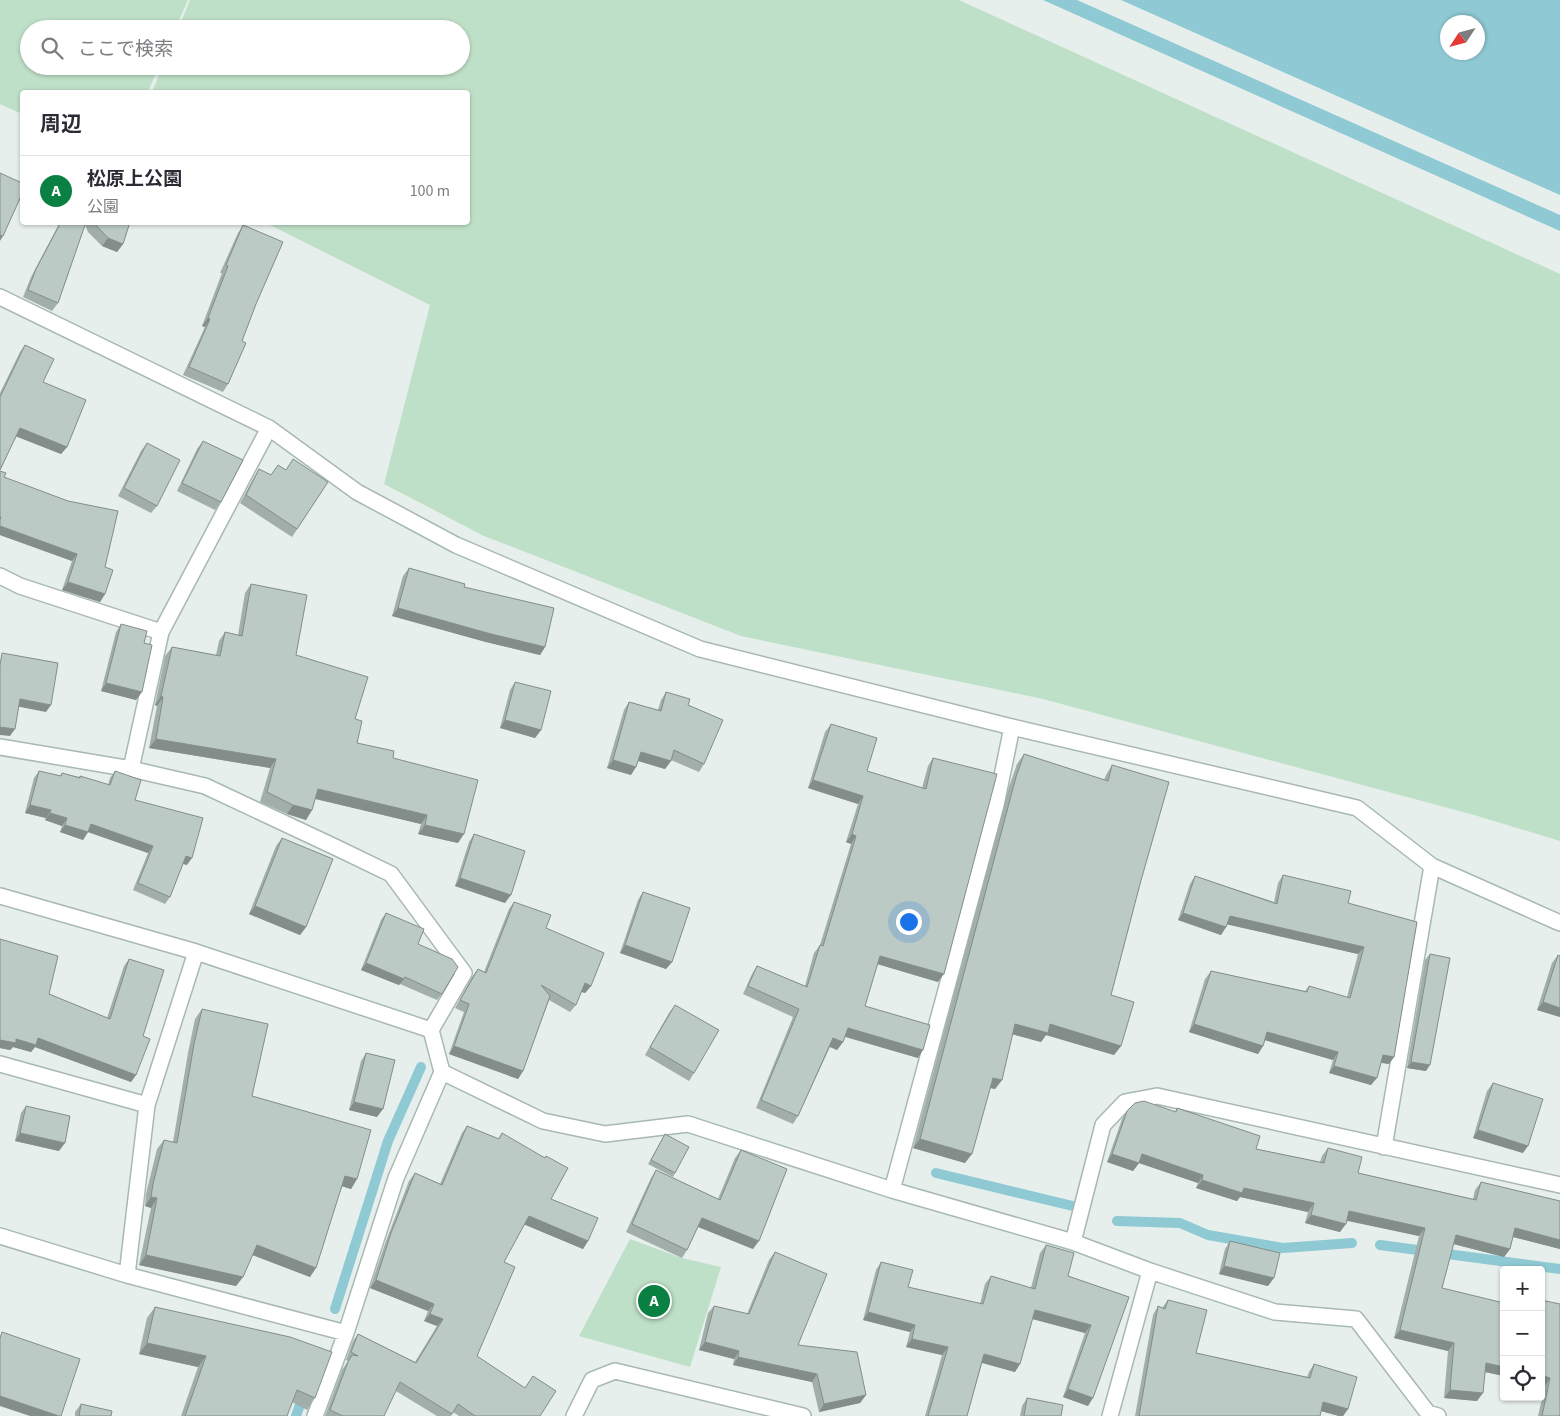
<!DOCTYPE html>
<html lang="ja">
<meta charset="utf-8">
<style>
:root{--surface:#fff;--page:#f7f7f7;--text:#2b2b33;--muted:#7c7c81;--line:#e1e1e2;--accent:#0b8043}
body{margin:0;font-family:"Source Sans 3","Noto Sans JP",sans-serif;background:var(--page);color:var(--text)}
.controls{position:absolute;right:15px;bottom:15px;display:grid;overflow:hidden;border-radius:5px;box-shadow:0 1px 4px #0004}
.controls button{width:45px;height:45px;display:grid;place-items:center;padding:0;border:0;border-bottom:1px solid var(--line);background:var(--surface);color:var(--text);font:25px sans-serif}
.compass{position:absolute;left:1440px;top:15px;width:45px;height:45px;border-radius:50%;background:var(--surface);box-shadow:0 1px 4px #0004;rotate:234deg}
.you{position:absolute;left:908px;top:921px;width:18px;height:18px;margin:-12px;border:4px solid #fff;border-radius:50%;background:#1a73e8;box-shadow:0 0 0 8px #1a73e833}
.badge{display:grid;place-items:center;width:32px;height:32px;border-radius:50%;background:var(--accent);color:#fff;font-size:16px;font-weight:700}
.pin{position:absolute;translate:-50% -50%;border:2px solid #fff;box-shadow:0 1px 5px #0006}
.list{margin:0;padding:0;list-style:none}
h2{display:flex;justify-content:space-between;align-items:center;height:65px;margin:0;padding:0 20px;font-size:21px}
h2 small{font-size:16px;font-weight:400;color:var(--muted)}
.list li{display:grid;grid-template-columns:32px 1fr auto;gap:15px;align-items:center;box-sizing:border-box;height:70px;padding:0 20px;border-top:1px solid var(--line)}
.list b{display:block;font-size:19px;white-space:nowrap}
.list p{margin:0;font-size:16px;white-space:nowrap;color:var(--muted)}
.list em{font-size:16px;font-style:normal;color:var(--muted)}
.icon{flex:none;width:28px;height:28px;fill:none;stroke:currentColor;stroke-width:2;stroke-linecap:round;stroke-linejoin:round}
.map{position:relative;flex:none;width:1560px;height:1416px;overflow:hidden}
.search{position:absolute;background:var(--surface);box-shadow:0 1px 4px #0004;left:20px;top:20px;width:450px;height:55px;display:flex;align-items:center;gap:12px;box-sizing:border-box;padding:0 18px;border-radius:28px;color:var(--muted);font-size:19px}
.panel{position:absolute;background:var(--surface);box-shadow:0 1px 4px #0004;left:20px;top:90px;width:450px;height:135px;border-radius:5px}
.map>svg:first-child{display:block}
</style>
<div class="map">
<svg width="1560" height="1416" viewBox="0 0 1560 1416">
<rect width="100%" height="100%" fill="#e6efeb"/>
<path fill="#bfe0c8" d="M0,0H188L175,29H29V66H159L148,92H22V114L0,104Z
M190,0H959L1560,274V841L1474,815L1043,699L741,636L484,536L384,484L430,305L266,223L468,222V92H152L163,66H461V29H178Z
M630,1239L682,1258L721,1267L690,1367L579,1336Z"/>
<path fill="#8ec9d4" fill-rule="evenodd" d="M1043,0H1077L1560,215V231Z
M1121,0H1560V195ZM1448,22H1478V52H1448Z"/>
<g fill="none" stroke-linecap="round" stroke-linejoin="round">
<path stroke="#8ec9d4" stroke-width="10" d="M936,1173L1077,1207
M1117,1221L1180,1223L1208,1235L1283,1248L1352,1243
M1380,1245L1560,1269
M335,1309L388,1141L421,1067
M296,1416L304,1393"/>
<defs>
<path id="street" d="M0,297L269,428L357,492L456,545L700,649L1012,727L1357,808L1432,866L1560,923
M0,576L20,586L161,632L131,769
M161,632L269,428
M0,747L131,769L205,786L335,847L391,874L464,973L431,1030
M0,896L196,952L431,1030L442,1072L396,1178L346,1333L315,1416
M0,1064L147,1105
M442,1072L543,1121L605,1134L688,1124L892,1190L1073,1242L1150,1271L1275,1312L1356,1319L1428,1413L1438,1416
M1384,1147L1432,866
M892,1190L996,805L1012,727
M0,1236L127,1275L346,1333
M1073,1242L1103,1125L1125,1102L1157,1096L1560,1185
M127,1275L147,1105L196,952
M574,1416L592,1380L615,1371L803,1416
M1110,1416L1150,1271"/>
</defs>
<use href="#street" stroke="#a8b8b2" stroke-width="18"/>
<use href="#street" stroke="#fff" stroke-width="15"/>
</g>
<path fill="#a1aea9" d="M60,222H130L123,244L117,252L102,246L88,232L85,225L58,303L52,311L23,297L31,277Z
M243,225L256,304L242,341L228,384L223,392L183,375L205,327L202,326L222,273H220L238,233Z
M25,345L43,382L67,447L61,454L16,436L0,470V393L20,352Z
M203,441L221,502L215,510L177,491L197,449Z
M147,443L157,506L151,513L118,496L141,451Z
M259,469L271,475L286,470L328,482L292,537L240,503L254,477Z
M0,471L4,477L105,567V594L100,602L62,590L72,561L0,535Z
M409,568L464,587L545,647L540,655L486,642L392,616L403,576Z
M251,584L296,655L355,719L357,743L393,758L458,843L418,834L421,824L315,799L312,810L306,820L287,814L260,802L270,768L149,748L157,706L155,705L165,656L172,647L216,655L219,641L225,632L238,635L245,593Z
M121,624L144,643L136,700L101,691L116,632Z
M515,682L541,730L535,738L500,728L510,690Z
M666,692L688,705L704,764L699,772L671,760L665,769L638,761L631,775L607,768L624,710L629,702L658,710L661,700Z
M831,724L867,771L922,788L928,766L933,758L938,982L877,964L865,1006L918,1058L845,1037L843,1042L837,1050L830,1047L798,1116L793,1124L756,1108L793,1017L743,994L752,974L757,966L805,986L814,953L820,945L851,844L846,842L858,804L808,788L825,732Z
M1024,754L1104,780L1106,775L1112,765L1140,884L1111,995L1121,1046L1114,1055L1046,1035L1041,1042L1012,1034L1002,1080L995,1089L990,1088L965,1163L913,1148L1009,787L1017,764Z
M39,771L60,776L62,773L79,777L80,776L108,785L110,778L115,771L135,800L187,865L183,864L170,897L165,904L133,890L148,853L88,832L83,840L60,832L62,826L45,820L46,818L25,813L34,778Z
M474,834L505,903L455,886L469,842Z
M282,838L306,927L300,935L249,914L276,846Z
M1283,875L1348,903L1417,922L1394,1057L1389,1064L1381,1063L1371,1085L1329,1073L1333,1060L1265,1040L1263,1046L1258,1054L1189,1032L1205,979L1211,971L1305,991L1309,986L1347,997L1358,954L1227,924L1226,927L1221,935L1178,920L1190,884L1195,876L1274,902L1278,883Z
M643,892L672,962L666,969L620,953L638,900Z
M514,902L546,928L591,986L585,993L581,992L576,1005L570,1012L549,1000L523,1071L518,1079L449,1054L464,1012L455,1008L472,977L478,969L484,972L509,909Z
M386,913L418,944L442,994L437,1000L400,984L399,985L361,970L381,920Z
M0,939L49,994L107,1018L124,966L129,959L143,1036L136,1075L131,1082L35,1047L31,1052L13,1047L10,1050L0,1048Z
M1430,954L1426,1071L1407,1068L1425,960Z
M1558,955L1560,1017L1537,1010L1552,963Z
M675,1005L694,1073L689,1081L645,1055L669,1013Z
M202,1009L252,1096L357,1179L351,1189L342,1186L310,1277L252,1255L243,1277L236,1286L139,1265L151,1208L145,1206L146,1194L157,1149L164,1140L173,1142L188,1053L195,1019Z
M366,1053L377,1117L349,1110L361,1061Z
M1493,1083L1523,1153L1473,1138L1487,1091Z
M26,1106L59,1151L15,1141L21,1113Z
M1177,1108L1256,1149L1320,1162L1322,1156L1328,1148L1358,1173L1473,1199L1475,1190L1481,1182L1560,1249L1513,1237L1510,1249L1504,1257L1453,1244L1442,1288L1504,1376L1485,1372L1477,1401L1444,1398L1448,1351L1394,1338L1419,1236L1347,1220L1340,1232L1305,1223L1308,1212L1240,1197L1237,1201L1196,1188L1198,1183L1139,1163L1133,1171L1107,1162L1122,1119L1127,1111L1175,1112Z
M467,1126L498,1139L502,1133L551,1199L588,1241L583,1249L524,1224L504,1262L477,1356L525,1388L533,1376L540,1416H459L453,1412L451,1416H437L396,1391L384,1416H325L342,1370L348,1361L346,1360L353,1341L358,1334L415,1362L437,1326L424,1321L428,1311L370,1288L386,1241L409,1181L415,1173L440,1184L462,1133Z
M665,1134L675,1173L673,1177L648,1164Z
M741,1150L753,1249L698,1227L687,1250L682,1258L626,1232L651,1178L656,1170L718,1199L735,1158Z
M1230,1241L1268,1286L1219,1274L1225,1249Z
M1046,1245L1068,1276L1129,1297L1088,1406L1063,1397L1085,1333L1032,1319L1015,1372L982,1363L967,1416H925L942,1355L906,1347L910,1332L863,1320L876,1270L881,1262L908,1287L980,1304L985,1284L991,1276L1031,1288L1040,1253Z
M775,1252L798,1345L866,1395L860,1403L819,1412L812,1382L733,1365L734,1359L699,1350L708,1313L714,1306L747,1314L769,1260Z
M1168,1300L1196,1353L1307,1377L1309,1372L1314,1364L1348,1409L1343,1416H1339L1321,1411L1320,1416H1135L1153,1315L1158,1306L1162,1308Z
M1541,1300L1560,1416H1538L1545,1386L1541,1385Z
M155,1307L315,1398L307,1410L292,1402L287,1416H181L198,1367L139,1354L147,1318Z
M1027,1398L1061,1416H1020L1022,1406Z
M81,1404L111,1416H75V1412Z"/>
<path fill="#838d89" d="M0,235L3,236L0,241Z
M108,238L123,244L117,252L102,246Z
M208,318L210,319L205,327L202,326Z
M20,428L67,447L61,454L15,436Z
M0,526L77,554L72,561L0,535Z
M68,582L105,594L100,602L62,590Z
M398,608L545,647L540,655L486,642L392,616Z
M106,683L142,692L136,700L101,691Z
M161,696L163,697L157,706L155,705Z
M20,699L51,705L46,712L15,706Z
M505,720L541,730L535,738L500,728Z
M0,727L15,729L10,736L0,735Z
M156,739L276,759L270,768L149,748Z
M641,752L671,761L665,769L635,760Z
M613,760L636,767L631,775L607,768Z
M813,780L863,796L858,804L808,788Z
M318,789L427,815L421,824L312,798Z
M30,805L51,810L46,818L25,813Z
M293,805L312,810L306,820L287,814Z
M50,813L67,818L62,826L45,820Z
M91,824L153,846L148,853L85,831Z
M65,825L88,832L83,840L60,832Z
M425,825L464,834L458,843L418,834Z
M852,834L856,836L851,844L846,842Z
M186,856L192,858L187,865L181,863Z
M460,878L511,895L505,903L455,886Z
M255,906L306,927L300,935L249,914Z
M1183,913L1226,927L1221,935L1178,920Z
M1230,916L1364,947L1358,954L1225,924Z
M625,945L672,962L666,969L620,953Z
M880,956L944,974L938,982L874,963Z
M366,963L404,979L399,985L361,970Z
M585,983L591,986L585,993L580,991Z
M1543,1002L1560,1008V1017L1537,1010Z
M1015,1024H1050L1121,1046L1114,1055L1046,1035L1041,1042L1008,1033Z
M1194,1024L1263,1046L1258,1054L1189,1032Z
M848,1028L923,1050L918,1058L843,1036Z
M1267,1032L1338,1052L1333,1060L1261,1039Z
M38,1038L136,1075L131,1082L35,1047L31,1052L13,1047L10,1050L0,1048V1040Z
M833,1038L843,1042L837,1050L828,1046Z
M454,1046L523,1071L518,1079L449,1054Z
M1383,1055L1394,1057L1389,1064L1378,1062Z
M1411,1062L1430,1065L1426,1071L1407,1068Z
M1334,1066L1377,1078L1371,1085L1329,1073Z
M993,1078L1002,1080L995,1089L986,1087Z
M354,1102L383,1109L377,1117L349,1110Z
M1478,1130L1528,1146L1523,1153L1473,1138Z
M20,1133L65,1143L59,1151L15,1141Z
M920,1139L972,1154L965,1163L913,1148Z
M1112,1154L1139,1163L1133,1171L1107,1162Z
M1142,1154L1203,1175L1198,1183L1136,1162Z
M345,1176L357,1179L351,1189L338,1185Z
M1202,1180L1244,1188L1314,1203L1308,1212L1240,1197L1237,1201L1196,1188Z
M151,1197L157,1198L151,1208L145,1206Z
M1349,1211L1425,1228L1419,1236L1343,1220Z
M1311,1215L1346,1224L1340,1232L1305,1223Z
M529,1216L588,1241L583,1249L523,1224Z
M702,1218L759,1241L753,1249L696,1226Z
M1515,1228L1560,1240V1249L1509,1236Z
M1456,1235L1510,1249L1504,1257L1450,1243Z
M257,1245L316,1268L310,1277L250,1254Z
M146,1255L243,1277L236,1286L139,1265Z
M1224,1266L1274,1278L1268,1286L1219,1274Z
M376,1280L434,1304L428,1311L370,1288Z
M1035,1310L1091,1325L1085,1333L1029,1318Z
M868,1312L915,1325L910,1332L863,1320Z
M430,1314L443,1319L437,1326L424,1321Z
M1400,1330L1454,1343L1448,1351L1394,1338Z
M912,1339L948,1347L942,1355L906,1347Z
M705,1342L739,1351L734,1359L699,1350Z
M147,1343L206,1356L198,1367L139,1354Z
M984,1354L1020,1364L1015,1372L979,1362Z
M738,1357L817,1374L812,1382L733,1365Z
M1486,1363L1504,1367V1376L1480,1371Z
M1541,1375L1550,1378L1545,1386L1541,1385Z
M1068,1389L1093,1398L1088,1406L1063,1397Z
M1450,1390L1483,1393L1477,1401L1444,1398Z
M866,1395L860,1403L819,1412L824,1404Z
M0,1396L59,1416H30L0,1406Z
M1323,1402L1348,1409L1343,1416H1339L1317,1410Z"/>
<path fill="#bbcac4" stroke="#838d89" d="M0,173L22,183V194L3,236L0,235Z
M61,222H86L58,303L28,290L36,269Z
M93,222H130L123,244L108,238Z
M243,225L283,242L256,304L242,341L246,343L228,384L189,367L210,319L208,318L228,266L226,265Z
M25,345L54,359L43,382L86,400L67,447L20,428L0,470V397Z
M203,441L243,460L221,502L182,483Z
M147,443L180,460L157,506L124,488Z
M293,459L328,482L297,529L246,495L259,469L271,475L278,465L286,470Z
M0,471L6,473L4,477L68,501L118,511L105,567L113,570L105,594L68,582L77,554L0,526V520L1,517H0Z
M409,568L465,584L464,587L554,608L545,647L491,634L398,608Z
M251,584L307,595L296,655L368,677L355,719L362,721L357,743L394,751L393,758L478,780L464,834L425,825L427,815L318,789L312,810L293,805L267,792L276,759L156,739L163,697L161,696L172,647L220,656L225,632L242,636Z
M121,624L147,631L144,643L152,645L142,692L106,683Z
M2,653L58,663L51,705L20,699L15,729L0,727V665Z
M515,682L551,691L541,730L505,720Z
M666,692L690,699L688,705L723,720L704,764L674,750L671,761L641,752L636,767L613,760L629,702L661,711Z
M831,724L877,738L867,771L926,789L933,758L997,774L944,974L880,956L865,1006L930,1025L923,1050L848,1028L843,1042L833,1038L798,1116L761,1100L799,1009L748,986L757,966L807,987L820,945L823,946L856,836L852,834L863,796L813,780Z
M1024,754L1108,781L1112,765L1169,782L1140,884L1111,995L1134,1002L1121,1046L1050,1024L1048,1033L1015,1024L1002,1080L993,1078L972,1154L920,1139L1016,777Z
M39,771L61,776L62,773L80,778V776L110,785L115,771L141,780L135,800L203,818L192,858L186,856L170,897L138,883L153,846L91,824L88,832L65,825L67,818L50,813L51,810L30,805Z
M474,834L525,851L511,895L460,878Z
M282,838L333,859L306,927L255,906Z
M1283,875L1351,891L1348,903L1417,922L1394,1057L1383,1055L1377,1078L1334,1066L1338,1052L1267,1032L1263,1046L1194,1024L1211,971L1307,992L1309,986L1350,998L1364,947L1230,916L1226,927L1183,913L1195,876L1277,904Z
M643,892L690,908L672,962L625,945Z
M514,902L551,915L546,928L604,953L591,986L585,983L576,1005L541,985L550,996L523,1071L454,1046L469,1004L460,1000L478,969L486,973Z
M386,913L424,929L418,944L452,959L458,967L442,994L405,977L404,979L366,963Z
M0,939L58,956L49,994L110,1019L129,959L164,970L143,1036L150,1039L136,1075L38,1038L36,1045L16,1039V1043L0,1040Z
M1430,954L1450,958L1430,1065L1411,1062Z
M1558,955L1560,956V1008L1543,1002Z
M675,1005L719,1030L694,1073L650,1047Z
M202,1009L268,1024L252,1096L371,1130L357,1179L345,1176L316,1268L257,1245L243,1277L146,1255L157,1198L151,1197L153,1184L164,1140L177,1143L194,1044Z
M366,1053L395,1060L383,1109L354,1102Z
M1493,1083L1543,1099L1528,1146L1478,1130Z
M1144,1101L1176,1112L1177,1108L1260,1136L1256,1149L1324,1163L1328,1148L1362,1157L1358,1173L1476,1200L1481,1182L1560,1201V1240L1515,1228L1510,1249L1456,1235L1442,1288L1504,1303V1367L1486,1363L1483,1393L1450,1390L1454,1343L1400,1330L1425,1228L1349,1211L1346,1224L1311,1215L1314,1203L1244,1188L1242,1193L1202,1180L1203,1175L1142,1154L1139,1163L1112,1154L1127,1111L1135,1103Z
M26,1106L70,1116L65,1143L20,1133Z
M467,1126L499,1139L502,1133L545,1158L546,1156L568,1168L551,1199L598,1218L588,1241L529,1216L504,1262L515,1267L477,1356L525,1388L533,1376L556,1391L540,1416H475L458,1404L452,1414L400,1382L384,1416H343L330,1410L348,1362L352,1355L358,1356L351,1352L358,1334L416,1363L443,1319L430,1314L434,1304L376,1280L391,1233L415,1173L442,1185Z
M665,1134L689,1147L675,1173L651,1160Z
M741,1150L787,1169L759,1241L702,1218L687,1250L632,1224L656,1170L720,1200Z
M1230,1241L1280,1253L1274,1278L1224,1266Z
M1046,1245L1074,1253L1068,1276L1129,1297L1093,1398L1068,1389L1091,1325L1035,1310L1020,1364L984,1354L967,1416H928L948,1347L912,1339L915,1325L868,1312L881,1262L913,1270L908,1287L983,1304L991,1276L1035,1289Z
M775,1252L827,1274L798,1345L857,1352L866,1395L824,1404L817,1374L738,1357L739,1351L705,1342L714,1306L749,1314Z
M1168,1300L1207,1310L1196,1353L1310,1378L1314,1364L1357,1377L1348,1409L1323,1402L1320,1416H1139L1158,1306L1165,1309Z
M1541,1300L1560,1304V1416H1542L1550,1378L1541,1375Z
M155,1307L290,1337L332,1352L315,1398L297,1390L287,1416H185L206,1356L147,1343Z
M2,1332L80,1359L61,1416H59L0,1396V1338Z
M1027,1398L1063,1405L1061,1416H1024Z
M81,1404L112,1411L111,1416H79Z"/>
</svg>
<div class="controls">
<button>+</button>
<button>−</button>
<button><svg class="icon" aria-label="locate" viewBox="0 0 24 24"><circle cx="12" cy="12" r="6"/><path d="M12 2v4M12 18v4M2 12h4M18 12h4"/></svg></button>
</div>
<svg class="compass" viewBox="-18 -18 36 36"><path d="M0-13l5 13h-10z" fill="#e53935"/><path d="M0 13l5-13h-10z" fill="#7c7c81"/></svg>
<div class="you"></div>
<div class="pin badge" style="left:654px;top:1301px">A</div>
<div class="search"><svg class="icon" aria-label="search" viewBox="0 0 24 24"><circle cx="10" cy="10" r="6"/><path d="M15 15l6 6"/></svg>ここで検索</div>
<section class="panel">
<h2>周辺<small></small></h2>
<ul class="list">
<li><span class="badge">A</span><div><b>松原上公園</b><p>公園</p></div><em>100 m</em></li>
</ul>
</section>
</div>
